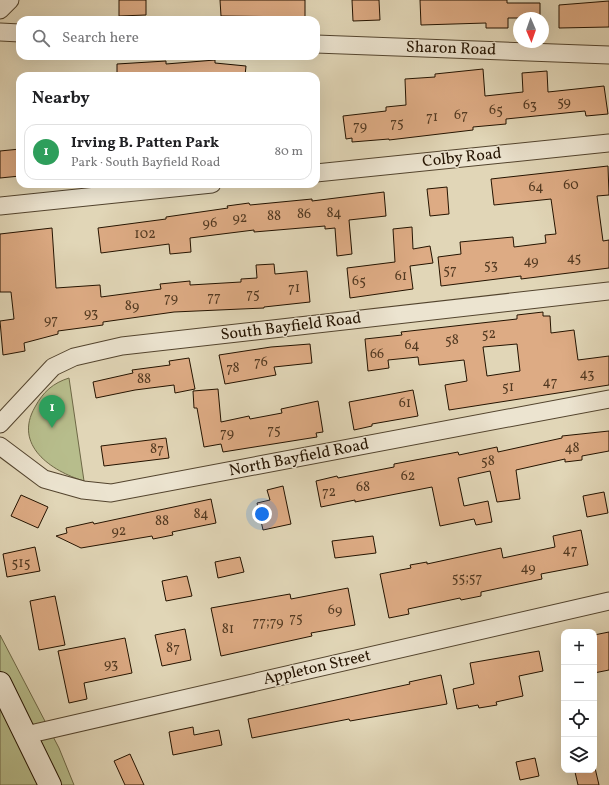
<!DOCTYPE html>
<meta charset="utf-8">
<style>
:root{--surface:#fff;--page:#f6f6f6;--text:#202124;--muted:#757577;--line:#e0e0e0;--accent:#7c3aed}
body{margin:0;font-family:Vollkorn,serif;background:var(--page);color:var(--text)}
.controls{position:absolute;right:12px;bottom:12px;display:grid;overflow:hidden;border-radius:8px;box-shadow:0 4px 16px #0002}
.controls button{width:36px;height:36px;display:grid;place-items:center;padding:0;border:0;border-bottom:1px solid var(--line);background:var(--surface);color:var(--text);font:20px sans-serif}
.compass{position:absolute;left:513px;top:12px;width:36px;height:36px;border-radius:50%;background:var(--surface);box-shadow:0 4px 16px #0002;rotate:178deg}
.you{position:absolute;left:262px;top:514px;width:14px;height:14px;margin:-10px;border:3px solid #fff;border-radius:50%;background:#1a73e8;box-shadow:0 0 0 6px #1a73e833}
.badge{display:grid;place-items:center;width:26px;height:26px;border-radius:50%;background:var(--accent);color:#fff;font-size:13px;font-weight:700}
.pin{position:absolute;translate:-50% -33px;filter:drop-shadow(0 1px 2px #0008)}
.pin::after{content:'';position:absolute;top:21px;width:14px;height:12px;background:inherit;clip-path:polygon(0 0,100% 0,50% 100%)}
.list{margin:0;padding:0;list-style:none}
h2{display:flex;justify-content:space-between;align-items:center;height:52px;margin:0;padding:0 16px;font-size:17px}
h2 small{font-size:13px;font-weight:400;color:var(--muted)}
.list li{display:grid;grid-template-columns:26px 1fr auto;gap:12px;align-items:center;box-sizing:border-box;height:56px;margin:0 8px 8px;padding:0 8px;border:1px solid var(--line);border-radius:12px}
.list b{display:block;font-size:15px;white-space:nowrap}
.list p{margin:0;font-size:13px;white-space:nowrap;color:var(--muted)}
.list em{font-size:13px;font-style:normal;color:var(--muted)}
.icon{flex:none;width:22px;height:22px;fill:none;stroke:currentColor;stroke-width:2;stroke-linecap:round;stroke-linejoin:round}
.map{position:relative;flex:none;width:609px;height:785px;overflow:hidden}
.search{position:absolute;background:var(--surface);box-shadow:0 4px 16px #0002;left:16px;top:16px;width:304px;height:44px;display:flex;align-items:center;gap:10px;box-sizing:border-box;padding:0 14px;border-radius:12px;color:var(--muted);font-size:15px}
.panel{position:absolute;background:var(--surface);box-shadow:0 4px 16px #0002;left:16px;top:72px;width:304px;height:116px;border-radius:12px}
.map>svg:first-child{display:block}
</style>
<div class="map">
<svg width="609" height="785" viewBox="0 0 609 785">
<rect width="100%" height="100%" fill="#e1d6b7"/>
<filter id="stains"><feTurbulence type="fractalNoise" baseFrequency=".005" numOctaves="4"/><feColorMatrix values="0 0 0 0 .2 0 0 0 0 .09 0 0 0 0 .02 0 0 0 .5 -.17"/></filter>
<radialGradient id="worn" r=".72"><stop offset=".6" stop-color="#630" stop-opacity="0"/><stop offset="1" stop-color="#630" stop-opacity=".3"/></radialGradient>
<path fill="#b7bd8c" stroke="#6e6846" d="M69,378L84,481C51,471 13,445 35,407C43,392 53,383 69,378Z
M0,635L59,748L74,785H0Z"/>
<path fill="#ddab84" stroke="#241300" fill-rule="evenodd" d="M119,0H146V15L119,16Z
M220,0H305V17L221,16Z
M352,0H379L380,20L353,21Z
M420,0H507V3H540V18H508V28H486V23L421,25Z
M609,1V27L559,28V5Z
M215,60V63L246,66L245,76H117V64L166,61V64Z
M483,69L485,96L523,92L522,73L547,71L548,92L604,86L608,114L586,116L585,111L506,119V124L473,127V130L389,140V139L352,142V138L346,139L343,116L386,111V107L406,105L405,79L435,77V74Z
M20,149V176L0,178V151Z
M608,166L609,195L597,196L603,241L609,240V268L521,279V276L441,286L438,257L461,254L460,242L513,237L514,247L546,243L545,235L556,234L551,199L494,205L491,179Z
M447,187L449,214L430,216L427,189Z
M384,192L386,216L349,220L352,254L337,256L335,228L325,229V226L254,232V230L190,238L191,252L170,254L169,244L101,253L98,228L166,219V217L228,208L227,206L249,203L250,205L312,199V201Z
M412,227L413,249L430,246L433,263L410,266L413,289L350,298L347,268L395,262L393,229Z
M52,228L56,288L100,285L101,297L161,289L160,284L190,281V285L241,282V279L257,278L256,265L274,264L275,274L307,271L310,302L264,307V308L174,312L103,322V325L58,331V334L24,343L25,351L3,355L0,321L14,319L11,292H0V234Z
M543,312V316H550L551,333L574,330L578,360L609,356V385L449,410L445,385L467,381L464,360L419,365L418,357L388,360L389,368L368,371L365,339L402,335L401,332L517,319V315ZM517,344L520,371L487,376L483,347Z
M310,344L312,363L274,367L276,375L225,384L219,355L271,347Z
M189,358L195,389L175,393L174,385L135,390L96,398L93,382L133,373L132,370L170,365L169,361Z
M218,389L221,422L249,416L250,419L282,413L281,409L318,401L323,432L316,433L317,437L223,452L221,444L204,447L197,408H194L193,391Z
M413,390L418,416L372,424V426L354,430L349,402Z
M609,431V451L582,456V460L565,462V459L516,470L520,499L497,502L490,471L458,478L464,506L488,501L492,522L476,525L474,519L440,526L432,487L355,502V500L321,507L316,481L337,476L338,478L394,467V464L458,452L459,455L497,447L498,452L562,438V436Z
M166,438L169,458L104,466L101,446Z
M283,486L291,524L263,530L257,503L270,500L267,490Z
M604,492L608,513L587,517L583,496Z
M21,495L48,507L38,528L11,516Z
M211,499L216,523L172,532L173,535L153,539L152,536L81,548L56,536L67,533L66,528L93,522L94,524Z
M581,530L588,565L541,574L542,579L481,592V596L461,600L460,598L408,609L409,614L389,618L380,574L411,568L410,565L427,562V564L501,548L503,558L555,547L553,536Z
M373,536L376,553L335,558L332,541Z
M35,547L40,571L7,577L3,554Z
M240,557L244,572L218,578L215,562Z
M187,576L192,596L166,601L162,581Z
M348,588L355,625L311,633L312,636L221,656L211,608L290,594L291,599Z
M55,596L65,645L39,650L30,601Z
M185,629L191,660L162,666L155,635Z
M609,632V670L594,673V635Z
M125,638L132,673L84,683L87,699L69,703L58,651Z
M539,651L543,671L519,676L523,696L496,702L497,705L479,708L478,705L457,709L453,689L474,684L470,663Z
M441,675L447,704L350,721L349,719L252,738L248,719L410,684L409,682Z
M193,727L194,735L219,730L222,745L173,755L169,732Z
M130,754L144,785H125L114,761Z
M535,758L539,776L520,780L516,762Z
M594,768H595L599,785H578L575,772L594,770Z"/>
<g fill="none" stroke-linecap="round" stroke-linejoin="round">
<defs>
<path id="minor" d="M0,10L10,0
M0,32L20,33
M316,44L609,55
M316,173L609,143
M0,206L212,184
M0,424L53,367L74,357L122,346L609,291
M0,446L44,479L83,490L111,493L609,399
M26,735L609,601"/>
<path id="secondary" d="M0,683L50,785"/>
</defs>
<use href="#minor" stroke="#53442e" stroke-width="19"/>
<use href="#secondary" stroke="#241300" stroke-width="24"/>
<use href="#minor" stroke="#ece4d0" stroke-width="17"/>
<use href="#secondary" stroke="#ece4d0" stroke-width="22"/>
</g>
<g text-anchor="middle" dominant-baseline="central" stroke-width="3" stroke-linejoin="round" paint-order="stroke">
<g font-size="14" fill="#523921">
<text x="564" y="102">59</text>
<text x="530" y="105">63</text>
<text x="496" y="110">65</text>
<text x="461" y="115">67</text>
<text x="432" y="117">71</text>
<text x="397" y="123">75</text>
<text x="360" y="126">79</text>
<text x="571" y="185">60</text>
<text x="536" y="187">64</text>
<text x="334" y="213">84</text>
<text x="304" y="214">86</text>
<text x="274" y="216">88</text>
<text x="240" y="218">92</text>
<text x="210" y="223">96</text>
<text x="145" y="234">102</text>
<text x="574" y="258">45</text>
<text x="531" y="261">49</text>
<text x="491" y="265">53</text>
<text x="450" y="270">57</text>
<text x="401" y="276">61</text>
<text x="359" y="281">65</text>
<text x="294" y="288">71</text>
<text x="253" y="294">75</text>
<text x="214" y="297">77</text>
<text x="171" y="298">79</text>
<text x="132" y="306">89</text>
<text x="91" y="313">93</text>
<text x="51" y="320">97</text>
<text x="489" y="334">52</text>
<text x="452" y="340">58</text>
<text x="412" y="345">64</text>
<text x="377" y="354">66</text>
<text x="261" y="362">76</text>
<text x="233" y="368">78</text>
<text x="587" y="374">43</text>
<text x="144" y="379">88</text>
<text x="550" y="382">47</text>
<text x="508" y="387">51</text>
<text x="405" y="403">61</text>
<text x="274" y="430">75</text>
<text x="227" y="433">79</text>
<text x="572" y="448">48</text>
<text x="157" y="449">87</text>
<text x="488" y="461">58</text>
<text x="408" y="476">62</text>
<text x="363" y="487">68</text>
<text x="329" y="492">72</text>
<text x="201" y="514">84</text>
<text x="162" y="521">88</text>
<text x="119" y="531">92</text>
<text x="570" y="550">47</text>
<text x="21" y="563">515</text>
<text x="528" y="568">49</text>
<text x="467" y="578">55;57</text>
<text x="335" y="610">69</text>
<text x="296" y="618">75</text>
<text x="268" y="622">77;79</text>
<text x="228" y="629">81</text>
<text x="173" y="648">87</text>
<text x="111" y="664">93</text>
</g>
<g font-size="16" fill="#241300" stroke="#ece4d0">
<text transform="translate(451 49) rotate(2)">Sharon Road</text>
<text transform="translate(462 158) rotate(-6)">Colby Road</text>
<text transform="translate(291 327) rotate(-7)">South Bayfield Road</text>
<text transform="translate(299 458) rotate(-11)">North Bayfield Road</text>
<text transform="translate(317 668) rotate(-13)">Appleton Street</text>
</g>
</g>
<rect width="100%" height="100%" filter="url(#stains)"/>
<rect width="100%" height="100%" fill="url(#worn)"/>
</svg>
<div class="controls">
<button>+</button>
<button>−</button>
<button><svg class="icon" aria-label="locate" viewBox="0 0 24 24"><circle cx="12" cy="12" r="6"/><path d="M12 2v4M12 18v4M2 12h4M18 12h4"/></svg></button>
<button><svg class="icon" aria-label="layers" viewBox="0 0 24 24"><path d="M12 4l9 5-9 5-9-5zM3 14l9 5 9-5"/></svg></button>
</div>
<svg class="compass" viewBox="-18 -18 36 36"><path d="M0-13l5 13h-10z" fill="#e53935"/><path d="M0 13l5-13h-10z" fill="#757577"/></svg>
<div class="you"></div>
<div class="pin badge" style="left:52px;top:428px;background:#2e9e5b">1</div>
<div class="search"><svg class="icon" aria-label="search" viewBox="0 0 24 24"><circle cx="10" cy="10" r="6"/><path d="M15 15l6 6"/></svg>Search here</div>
<section class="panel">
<h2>Nearby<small></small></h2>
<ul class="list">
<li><span class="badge" style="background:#2e9e5b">1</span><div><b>Irving B. Patten Park</b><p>Park · South Bayfield Road</p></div><em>80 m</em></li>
</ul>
</section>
</div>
